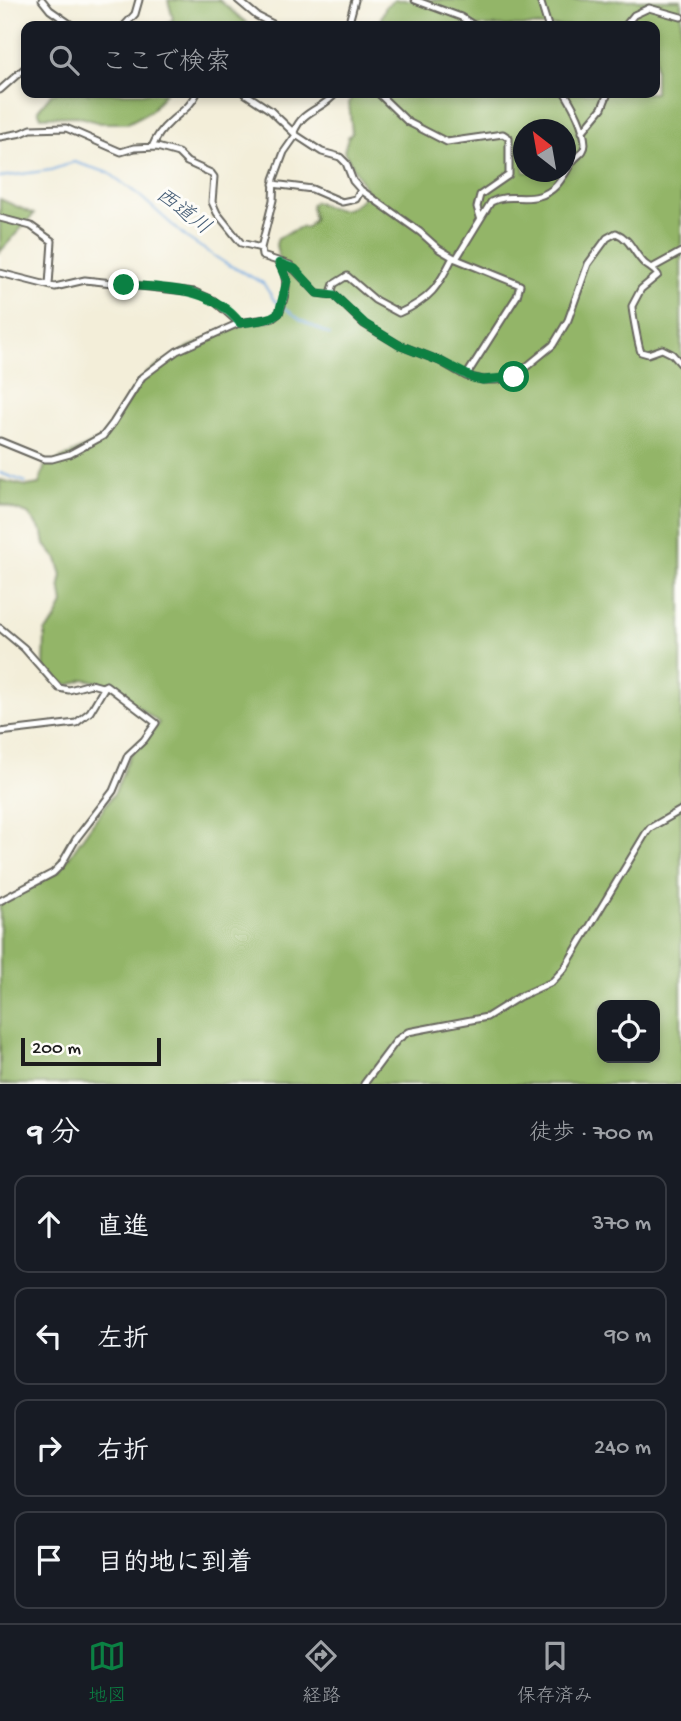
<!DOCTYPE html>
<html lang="ja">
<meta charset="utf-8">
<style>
:root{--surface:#171b24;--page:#242831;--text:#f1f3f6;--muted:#9ea1a6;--line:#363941;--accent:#0b8043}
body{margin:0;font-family:"Gochi Hand","Klee One",sans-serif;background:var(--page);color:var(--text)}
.controls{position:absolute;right:21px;bottom:21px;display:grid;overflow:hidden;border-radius:14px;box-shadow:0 4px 10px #0003}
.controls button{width:63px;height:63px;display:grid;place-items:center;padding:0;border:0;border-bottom:2px solid var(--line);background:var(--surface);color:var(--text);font:35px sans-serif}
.compass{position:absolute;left:513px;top:119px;width:63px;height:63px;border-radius:50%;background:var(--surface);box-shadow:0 4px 10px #0003;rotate:329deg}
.scale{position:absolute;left:21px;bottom:18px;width:140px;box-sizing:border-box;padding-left:7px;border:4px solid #1c1c1c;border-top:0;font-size:19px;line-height:24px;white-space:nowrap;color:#1c1c1c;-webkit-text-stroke:5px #fdfcf7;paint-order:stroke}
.stop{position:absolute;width:21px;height:21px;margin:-16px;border:5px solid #0b8043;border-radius:50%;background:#fff}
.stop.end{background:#0b8043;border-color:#fff;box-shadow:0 2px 7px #0008}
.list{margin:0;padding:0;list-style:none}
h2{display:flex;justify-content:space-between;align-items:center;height:91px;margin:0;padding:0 28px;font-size:30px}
h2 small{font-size:23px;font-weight:400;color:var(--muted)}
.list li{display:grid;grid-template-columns:46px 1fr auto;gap:21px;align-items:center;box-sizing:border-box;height:98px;margin:0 14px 14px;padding:0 14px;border:2px solid var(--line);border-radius:14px}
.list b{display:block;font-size:26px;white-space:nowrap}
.list em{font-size:23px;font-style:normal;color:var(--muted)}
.icon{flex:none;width:38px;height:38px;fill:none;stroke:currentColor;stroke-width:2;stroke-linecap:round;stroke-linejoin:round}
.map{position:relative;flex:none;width:681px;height:1084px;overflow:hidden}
.search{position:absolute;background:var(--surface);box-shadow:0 4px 10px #0003;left:21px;right:21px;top:21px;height:77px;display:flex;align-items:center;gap:18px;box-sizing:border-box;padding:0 24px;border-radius:14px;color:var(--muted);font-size:26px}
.sheet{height:539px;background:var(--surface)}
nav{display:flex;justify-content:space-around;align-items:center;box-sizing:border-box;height:98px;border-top:2px solid var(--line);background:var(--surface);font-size:19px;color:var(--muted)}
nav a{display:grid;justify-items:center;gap:4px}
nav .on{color:var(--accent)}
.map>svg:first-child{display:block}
</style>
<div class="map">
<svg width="681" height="1084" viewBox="0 0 681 1084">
<rect width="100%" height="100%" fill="#fdfcf7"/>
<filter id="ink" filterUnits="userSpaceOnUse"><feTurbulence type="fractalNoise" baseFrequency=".0143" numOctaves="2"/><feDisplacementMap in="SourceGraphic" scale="14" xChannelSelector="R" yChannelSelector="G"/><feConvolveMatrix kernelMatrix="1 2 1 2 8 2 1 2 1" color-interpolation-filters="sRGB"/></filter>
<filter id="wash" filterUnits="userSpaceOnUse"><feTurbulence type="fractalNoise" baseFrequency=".00686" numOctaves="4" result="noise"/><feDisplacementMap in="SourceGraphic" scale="28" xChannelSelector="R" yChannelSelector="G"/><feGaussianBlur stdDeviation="1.57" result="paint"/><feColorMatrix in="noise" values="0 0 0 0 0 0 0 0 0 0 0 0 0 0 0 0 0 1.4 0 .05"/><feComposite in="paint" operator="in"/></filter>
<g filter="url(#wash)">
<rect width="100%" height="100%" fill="#f3eed9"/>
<path fill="#93b568" stroke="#586842" stroke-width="2" fill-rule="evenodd" d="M168,0H219L250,26H164L173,19Z
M395,0H681V1084H0V904L59,871L115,792L130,755L143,744L159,723L108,684L84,679L70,685L57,681L44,669L45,632L54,622L63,604L60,584L62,575L57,559L45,545L43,533L28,514L0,504V480L27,486L39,484L46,462H54L102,439L147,373L189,347L246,324L271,321L279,314L288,286L287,272L280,262L276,245L278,238L301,227L307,228L314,219L311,205L315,202C339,212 351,215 367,192L344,151L348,137L352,133L349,103L353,93H655V26H378L386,6ZM524,130H566V172H524ZM602,1005H655V1058H602Z
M52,93H165L151,111L128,123H100L77,116L41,117L38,110Z
M0,199L34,214L0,252Z"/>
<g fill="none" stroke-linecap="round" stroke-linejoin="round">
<path stroke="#72a7df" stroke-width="2" d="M0,177L51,170L74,162L109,173L140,196L187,238L225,263L263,283L274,300L301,320L330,335
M0,473L26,482"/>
</g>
</g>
<g filter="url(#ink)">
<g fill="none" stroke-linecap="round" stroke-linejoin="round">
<defs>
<path id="minor" d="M42,0L50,10L73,26
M238,0L257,16L277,26
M415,0L461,17L475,26
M540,0L548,26
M124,26L135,14L139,0
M348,26L355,0
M625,26L634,15L649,8L681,17
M0,90L26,67
M244,93L270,110L296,135L322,152L340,157L346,163L353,181L361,190L420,232L439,249L456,259L520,285L517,296L466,376
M378,93L408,122L447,142L503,134L509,138V175L480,195L477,207L480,217
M294,132C303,109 321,111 336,93
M582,132L602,108L608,93
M296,135L284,152L274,179L273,200L261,248L262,256L290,265L317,293L334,295L364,324L399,345L440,361L466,376L483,380H496L514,377L553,345L568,320L588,264L607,238L616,233C631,239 633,253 645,264C650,268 654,269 658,275L641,289L632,306C632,311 639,349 641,352L648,354L662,349L672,354L681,364
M0,137L22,133L31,129L66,128L121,152L134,148L157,147L178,153L187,162L211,173L214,177L212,202L217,213L241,243L261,248
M152,147C156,138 161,130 169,123C180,112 190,108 197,93
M273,184L312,189L342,202L356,199L361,190
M0,218L31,226L52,241L49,285
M456,259L491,202C508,193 522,201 539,196C558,191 563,175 573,161C577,155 585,153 585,144C584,126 574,108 565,93
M652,268L681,252
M0,273L55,287L85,280L195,292L213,300L239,323
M334,295L332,290L334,284L347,276L375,300L399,313C431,299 438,287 453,257
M0,441L44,459H52L70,454L103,436L113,423L142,377L177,351L239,323L273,318L279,313C286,296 290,280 279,263
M0,628L24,648L59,688L69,690L91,684L102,687L106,685L156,723L144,740L128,755L113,791L76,839L61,865L53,873L0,901
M0,732L76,723L90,712L106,685
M364,1084L397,1040L408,1032L487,1017L519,997L552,982L564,969L646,833L650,828L681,810"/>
</defs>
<use href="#minor" stroke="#67665e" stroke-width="9"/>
<use href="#minor" stroke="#fff" stroke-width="5"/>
</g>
</g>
<g fill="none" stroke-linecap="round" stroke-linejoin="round" filter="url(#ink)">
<path stroke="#0b8043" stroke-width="9" d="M124,285C166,288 212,287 240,323C253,321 268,321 279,313L287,281L279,263L295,269L317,293L334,295L365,324L399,345L440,361L473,378L483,380L514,377"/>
</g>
<g text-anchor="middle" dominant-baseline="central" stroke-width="6" stroke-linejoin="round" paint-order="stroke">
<g font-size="21" font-style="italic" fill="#435b74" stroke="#fdfcf7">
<text transform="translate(182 213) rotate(37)">西道川</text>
</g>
</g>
</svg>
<div class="controls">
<button><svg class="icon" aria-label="locate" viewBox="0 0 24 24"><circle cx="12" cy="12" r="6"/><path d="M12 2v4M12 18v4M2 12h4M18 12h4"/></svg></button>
</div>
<svg class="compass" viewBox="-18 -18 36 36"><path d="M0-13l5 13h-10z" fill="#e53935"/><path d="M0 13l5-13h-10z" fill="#9ea1a6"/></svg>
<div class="scale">200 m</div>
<div class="stop" style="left:514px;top:377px"></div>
<div class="stop end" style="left:124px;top:285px"></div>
<div class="search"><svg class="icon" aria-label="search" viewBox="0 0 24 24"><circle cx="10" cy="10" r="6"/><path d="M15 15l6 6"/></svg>ここで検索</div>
</div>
<section class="sheet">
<h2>9 分<small>徒歩 · 700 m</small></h2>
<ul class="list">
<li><svg class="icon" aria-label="ahead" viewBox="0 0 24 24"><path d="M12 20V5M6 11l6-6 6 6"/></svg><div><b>直進</b></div><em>370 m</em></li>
<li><svg class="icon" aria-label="left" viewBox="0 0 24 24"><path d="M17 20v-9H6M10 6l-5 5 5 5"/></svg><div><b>左折</b></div><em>90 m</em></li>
<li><svg class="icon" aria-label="right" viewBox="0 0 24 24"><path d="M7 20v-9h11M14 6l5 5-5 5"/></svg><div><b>右折</b></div><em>240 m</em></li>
<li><svg class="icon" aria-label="arrive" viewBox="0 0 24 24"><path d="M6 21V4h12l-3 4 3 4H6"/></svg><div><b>目的地に到着</b></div></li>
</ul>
</section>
<nav>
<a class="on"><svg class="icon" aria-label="map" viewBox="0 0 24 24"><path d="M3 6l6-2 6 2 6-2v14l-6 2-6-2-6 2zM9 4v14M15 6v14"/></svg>地図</a>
<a><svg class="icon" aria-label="directions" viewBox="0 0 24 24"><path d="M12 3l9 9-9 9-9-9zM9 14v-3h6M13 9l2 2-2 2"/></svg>経路</a>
<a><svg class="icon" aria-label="saved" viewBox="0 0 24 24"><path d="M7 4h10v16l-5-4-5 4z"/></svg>保存済み</a>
</nav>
